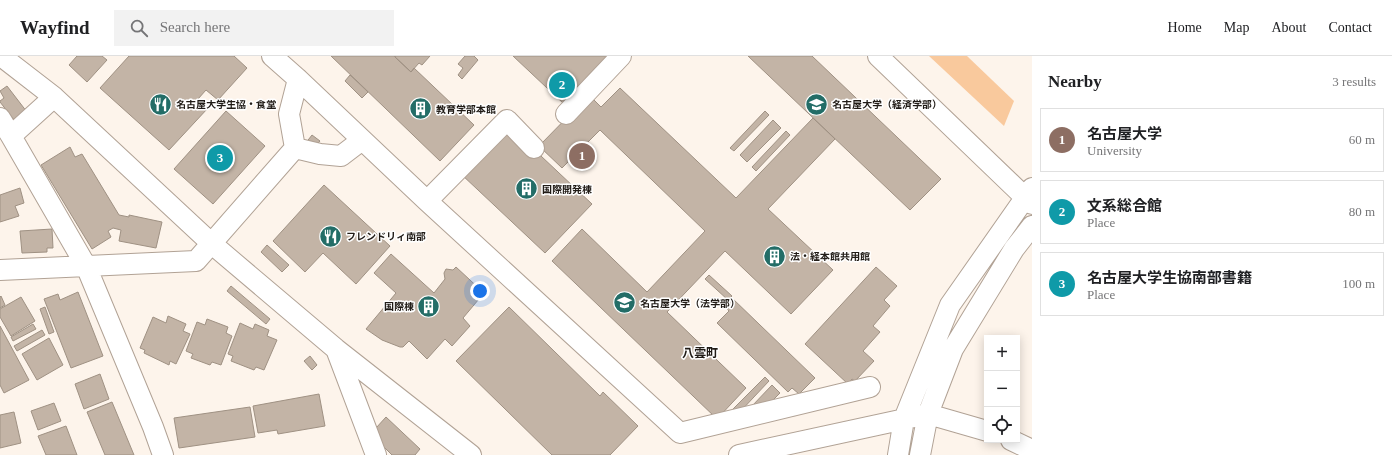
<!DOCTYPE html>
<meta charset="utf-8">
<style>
:root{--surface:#fff;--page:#f2f2f2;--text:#202124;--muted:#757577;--line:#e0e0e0;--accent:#236d67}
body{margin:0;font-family:"Times New Roman","Noto Sans JP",serif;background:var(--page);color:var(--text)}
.controls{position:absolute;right:12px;bottom:12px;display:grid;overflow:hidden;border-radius:0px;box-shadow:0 2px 10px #0003}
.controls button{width:36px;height:36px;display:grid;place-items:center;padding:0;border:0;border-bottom:1px solid var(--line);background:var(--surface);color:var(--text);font:20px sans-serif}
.you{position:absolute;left:480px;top:235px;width:14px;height:14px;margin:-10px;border:3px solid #fff;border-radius:50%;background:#1a73e8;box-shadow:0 0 0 6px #1a73e833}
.badge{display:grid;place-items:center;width:26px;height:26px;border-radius:50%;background:var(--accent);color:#fff;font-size:13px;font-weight:700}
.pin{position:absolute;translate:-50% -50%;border:2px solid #fff;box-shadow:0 1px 4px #0006}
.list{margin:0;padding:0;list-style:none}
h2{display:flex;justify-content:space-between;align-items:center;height:52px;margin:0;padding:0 16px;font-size:17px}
h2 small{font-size:13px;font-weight:400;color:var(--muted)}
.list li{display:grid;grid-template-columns:26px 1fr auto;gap:12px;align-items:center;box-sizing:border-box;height:64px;margin:0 8px 8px;padding:0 8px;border:1px solid var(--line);border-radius:0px}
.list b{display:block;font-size:15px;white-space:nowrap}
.list p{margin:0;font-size:13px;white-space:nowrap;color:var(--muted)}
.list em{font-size:13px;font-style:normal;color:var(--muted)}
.icon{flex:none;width:22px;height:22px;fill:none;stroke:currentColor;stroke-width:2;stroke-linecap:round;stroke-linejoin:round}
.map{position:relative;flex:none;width:1032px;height:399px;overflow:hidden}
header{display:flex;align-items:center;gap:24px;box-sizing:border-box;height:56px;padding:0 20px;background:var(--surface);border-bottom:1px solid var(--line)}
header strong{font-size:19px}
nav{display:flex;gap:22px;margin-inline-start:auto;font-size:14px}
.search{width:280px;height:36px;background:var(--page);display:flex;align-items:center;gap:10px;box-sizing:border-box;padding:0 14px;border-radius:0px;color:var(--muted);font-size:15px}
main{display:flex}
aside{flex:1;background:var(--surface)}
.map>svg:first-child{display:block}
</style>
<header>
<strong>Wayfind</strong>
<div class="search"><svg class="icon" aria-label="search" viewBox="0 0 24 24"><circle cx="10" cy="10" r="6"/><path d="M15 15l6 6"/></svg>Search here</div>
<nav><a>Home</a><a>Map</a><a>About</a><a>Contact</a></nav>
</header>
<main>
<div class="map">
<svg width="1032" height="399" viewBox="0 0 1032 399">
<rect width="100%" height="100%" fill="#fdf4eb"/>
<path fill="#f9c99d" d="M929,0H967L1014,45L1004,70Z"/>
<path fill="#c3b4a6" stroke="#9f9183" d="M77,0H102L107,4L87,26L69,9Z
M129,0H234L247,12L218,44L206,34L198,43L208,52L169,94L100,32Z
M331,0H395V1L411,16L414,12L474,69L440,105Z
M395,0H430L422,9L419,7L411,16L395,1Z
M465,0H474L478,4L462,23L458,19L463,12L458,8Z
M513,0H608L564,48Z
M748,0H812L941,123L910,154Z
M350,19L368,36L362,42L345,25Z
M7,30L27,56L15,65L0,46V45L4,42L0,35Z
M620,32L736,142L813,62L835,83L768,153L833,214L791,258L725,195L667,256L746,332L717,363L552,205L582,173L647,236L705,175L600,74L562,112L539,90L589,39L601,51Z
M226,55L265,90L213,148L174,113Z
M765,55L769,59L734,95L730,92Z
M773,64L781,72L747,106L740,99Z
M507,68L592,148L545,197L461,118Z
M786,75L790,79L756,115L752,111Z
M312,79L320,85L312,94L305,88Z
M70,91L75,101L82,98L119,159L129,161V159L162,166L156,192L119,185L121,174L113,172L108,175L111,181L92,193L41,109Z
M324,129L390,190L356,228L323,197L305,216L273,185Z
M20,132L24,147L15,150L19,160L0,166V139Z
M52,173L53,192H47V196L22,197L20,175Z
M267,189L289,209L282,216L261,196Z
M391,198L434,237L445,223L444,217L446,213L453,214L456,211L484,237L463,262L470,270L452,290L445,283L427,303L409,285L403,291H400L382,284L366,273L396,237L374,217Z
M876,211L897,230L884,244L890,250L873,270L880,276L863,295L874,305L855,325L852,323L848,328L805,288Z
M709,219L732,240L728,244L705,223Z
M231,230L270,263L266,268L227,235Z
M78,236L103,300L71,312L44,243L58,238L60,244Z
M1,240L5,249L0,252V241Z
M21,241L35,265L11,280L0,261V253Z
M732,242L815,322L799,338L792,332L788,336L717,267L729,255L724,250Z
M45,251L54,276L49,278L40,253Z
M509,251L600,340L603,336L638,370L610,399H552L456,305Z
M168,260L186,268L183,275L190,278L176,308L170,305L169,309L144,297L145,294L140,292L153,261L166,267Z
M207,263L228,271L226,277L232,280L221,309L212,306L210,309L191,302L193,298L186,295L197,266L205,269Z
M240,267L253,273L255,268L269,274L267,280L277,284L264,314L256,311L254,314L231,305L233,300L228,298Z
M33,268L36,273L13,285L11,281Z
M0,270L29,324L4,337L0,329Z
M42,274L45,279L17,295L14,290Z
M49,282L63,309L37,324L22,298Z
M310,300L317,309L312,314L304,305Z
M100,318L109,343L84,353L75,328Z
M765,321L769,325L738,358L733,353Z
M772,329L780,337L764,353L752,350Z
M319,338L325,370L278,378L277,374L258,377L253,350Z
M112,346L134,399H105L87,356Z
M54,347L61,365L38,374L31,355Z
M250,351L255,381L179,392L174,362Z
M14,356L21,387L0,392V359Z
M386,361L420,393L415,399H392L383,390L376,372Z
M66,370L77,399H46L38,380Z"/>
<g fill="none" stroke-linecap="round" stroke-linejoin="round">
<defs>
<path id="minor" d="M1,0L54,41L212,188L336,293L471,399
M272,0L298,23L427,145L680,377L870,331
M878,0L1032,148
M54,41L11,80L86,210L153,371L163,399
M566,58L621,0
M0,62L11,80
M295,92L320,98L341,100L362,84
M295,92L289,58L298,23
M427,145L507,64L534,92
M0,214L196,205L295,92
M336,293L376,399
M1011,384L1032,394
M739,399L928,358L987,375
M898,399L904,363L950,249L1032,132
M920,399L928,358L953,293L1014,193L1032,170"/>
</defs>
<use href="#minor" stroke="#b1a295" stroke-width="22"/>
<use href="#minor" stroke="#fff" stroke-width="20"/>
</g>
<defs>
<symbol id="restaurant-disc" viewBox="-11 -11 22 22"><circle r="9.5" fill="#236d67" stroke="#fff"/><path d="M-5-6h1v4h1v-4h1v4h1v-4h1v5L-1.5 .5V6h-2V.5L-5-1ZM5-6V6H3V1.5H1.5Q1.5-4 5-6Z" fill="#fff"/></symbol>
<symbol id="university-disc" viewBox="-11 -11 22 22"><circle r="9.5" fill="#236d67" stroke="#fff"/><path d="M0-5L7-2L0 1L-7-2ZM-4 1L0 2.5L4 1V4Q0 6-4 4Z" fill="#fff"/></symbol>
<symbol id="building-disc" viewBox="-11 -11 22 22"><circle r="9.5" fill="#236d67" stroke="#fff"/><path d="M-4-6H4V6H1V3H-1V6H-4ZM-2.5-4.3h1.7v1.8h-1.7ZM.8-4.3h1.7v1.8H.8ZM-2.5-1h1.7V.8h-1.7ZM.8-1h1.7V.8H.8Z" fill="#fff"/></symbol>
</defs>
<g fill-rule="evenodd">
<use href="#restaurant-disc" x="148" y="36" width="25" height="25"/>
<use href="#university-disc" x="804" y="36" width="25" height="25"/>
<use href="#building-disc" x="408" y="40" width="25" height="25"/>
<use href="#building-disc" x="514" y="120" width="25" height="25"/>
<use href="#restaurant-disc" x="318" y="168" width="25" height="25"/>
<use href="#building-disc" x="762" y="188" width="25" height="25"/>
<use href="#university-disc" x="612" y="234" width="25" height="25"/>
<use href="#building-disc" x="416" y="238" width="25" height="25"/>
</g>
<g text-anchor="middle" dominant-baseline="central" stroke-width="3" stroke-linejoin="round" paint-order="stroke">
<g font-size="10" font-weight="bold" fill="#201b16" stroke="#fff" text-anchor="start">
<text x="176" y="48">名古屋大学生協・食堂</text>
<text x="832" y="48">名古屋大学（経済学部）</text>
<text x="436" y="53">教育学部本館</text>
<text x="542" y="133">国際開発棟</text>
<text x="346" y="180">フレンドリィ南部</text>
<text x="790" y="200">法・経本館共用館</text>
<text x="640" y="247">名古屋大学（法学部）</text>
<text x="414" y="250" text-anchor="end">国際棟</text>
</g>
<g font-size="12" font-weight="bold" fill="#201b16" stroke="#fff">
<text x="700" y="297">八雲町</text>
</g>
</g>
</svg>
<div class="controls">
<button>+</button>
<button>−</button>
<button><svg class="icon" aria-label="locate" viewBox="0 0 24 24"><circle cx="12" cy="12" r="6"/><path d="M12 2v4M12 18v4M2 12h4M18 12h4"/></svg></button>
</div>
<div class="you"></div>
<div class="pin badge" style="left:582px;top:100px;background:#8d6e63">1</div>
<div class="pin badge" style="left:562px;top:29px;background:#0f9aa8">2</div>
<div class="pin badge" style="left:220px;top:102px;background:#0f9aa8">3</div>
</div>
<aside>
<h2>Nearby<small>3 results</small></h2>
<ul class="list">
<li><span class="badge" style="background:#8d6e63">1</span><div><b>名古屋大学</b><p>University</p></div><em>60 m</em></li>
<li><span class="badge" style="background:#0f9aa8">2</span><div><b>文系総合館</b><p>Place</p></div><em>80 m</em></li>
<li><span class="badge" style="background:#0f9aa8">3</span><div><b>名古屋大学生協南部書籍</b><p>Place</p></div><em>100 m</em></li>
</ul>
</aside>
</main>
